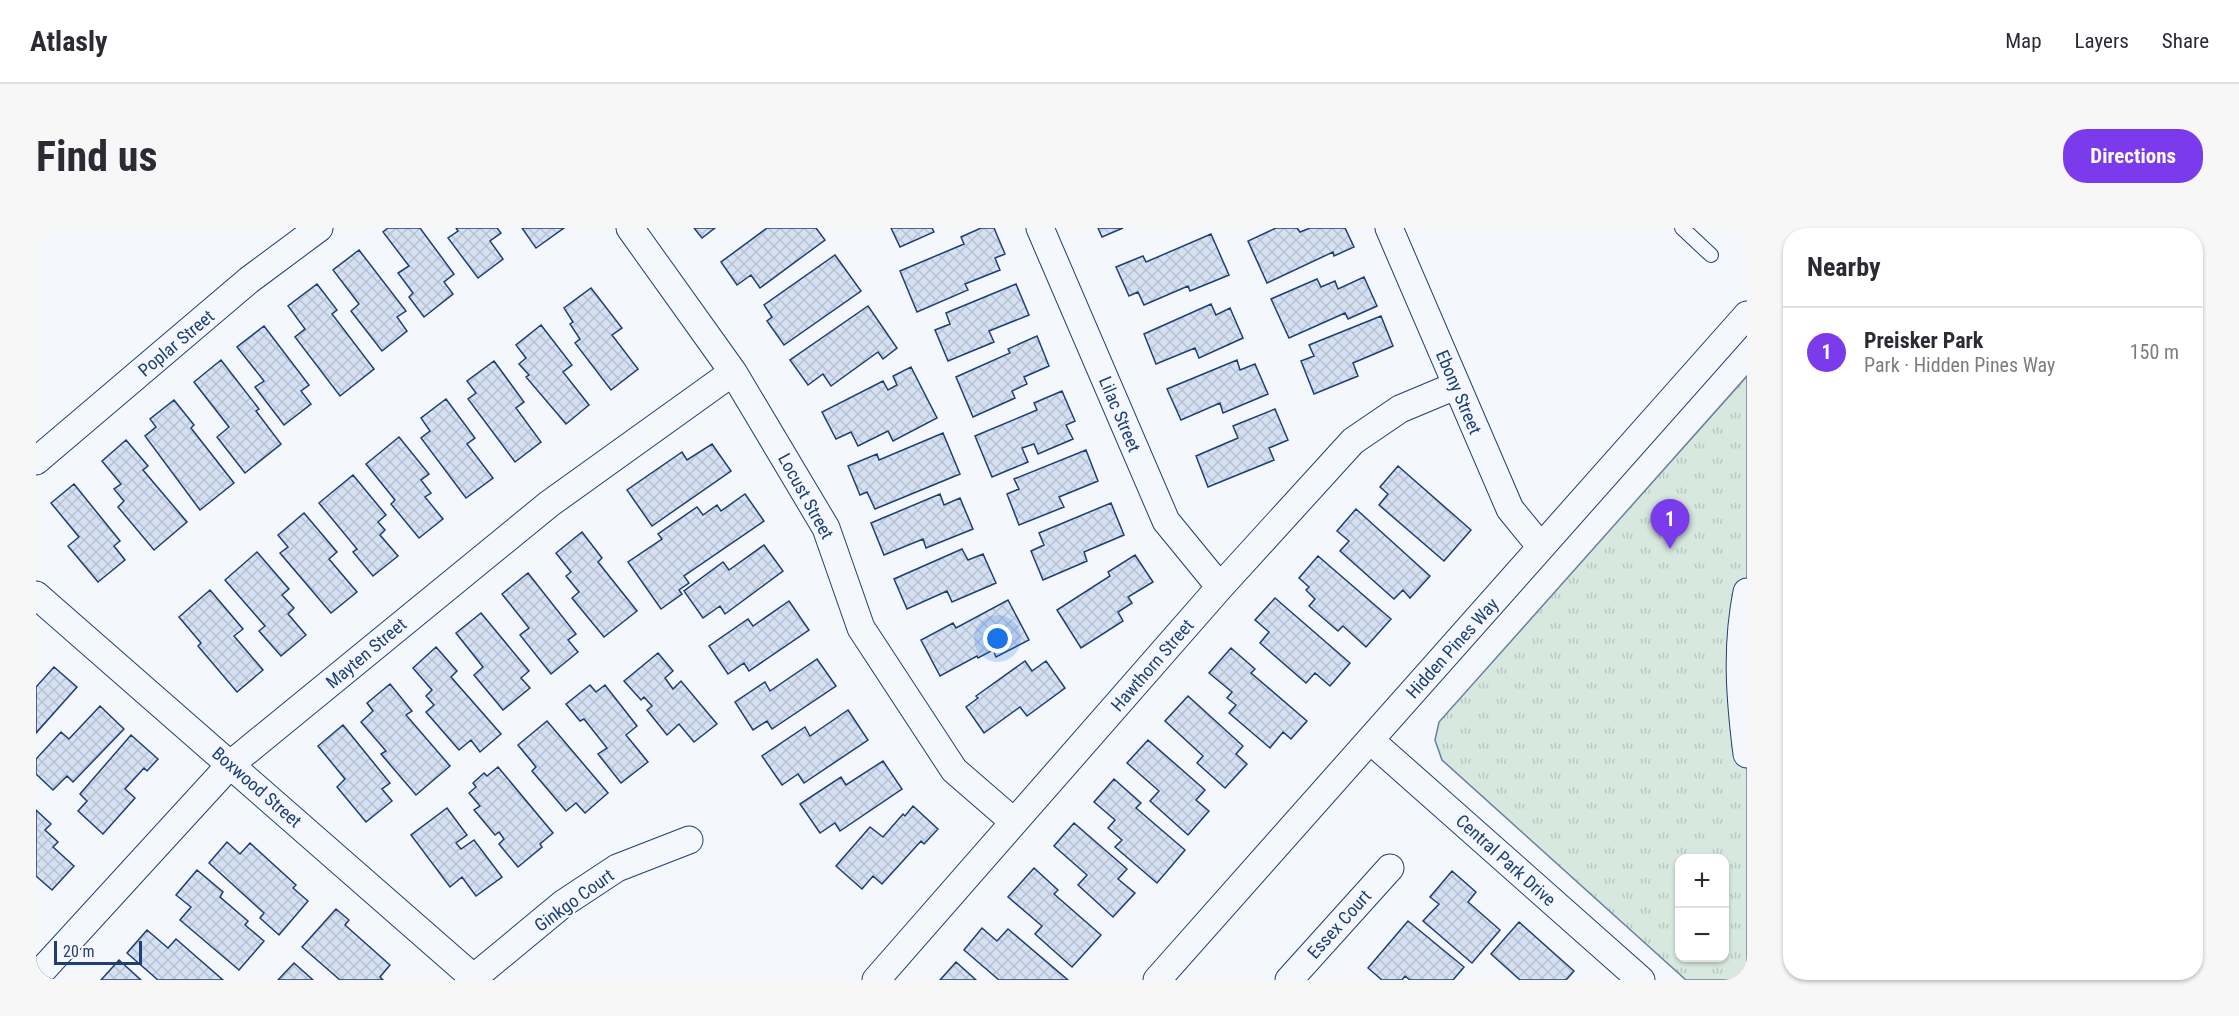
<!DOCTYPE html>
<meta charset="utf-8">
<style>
:root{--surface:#fff;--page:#f7f7f7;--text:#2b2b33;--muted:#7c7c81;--line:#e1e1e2;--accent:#7c3aed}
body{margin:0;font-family:"Roboto Condensed",sans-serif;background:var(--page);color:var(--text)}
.controls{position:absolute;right:18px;bottom:18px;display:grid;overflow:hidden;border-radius:12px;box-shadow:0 2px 4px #0004}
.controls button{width:54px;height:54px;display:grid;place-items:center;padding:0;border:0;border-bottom:2px solid var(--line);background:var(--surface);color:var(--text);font:30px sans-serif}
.scale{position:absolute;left:18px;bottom:15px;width:88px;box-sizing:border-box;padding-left:6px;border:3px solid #1d3f73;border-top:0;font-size:16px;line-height:21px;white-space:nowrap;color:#1d3f73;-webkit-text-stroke:4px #f4f7fb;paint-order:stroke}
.you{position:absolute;left:962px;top:411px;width:21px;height:21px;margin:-15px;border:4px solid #fff;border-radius:50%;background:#1a73e8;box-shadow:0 0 0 9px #1a73e833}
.badge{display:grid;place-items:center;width:39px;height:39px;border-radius:50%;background:var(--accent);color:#fff;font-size:20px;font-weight:700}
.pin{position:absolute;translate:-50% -50px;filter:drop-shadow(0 2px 3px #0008)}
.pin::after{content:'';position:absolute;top:32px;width:21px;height:18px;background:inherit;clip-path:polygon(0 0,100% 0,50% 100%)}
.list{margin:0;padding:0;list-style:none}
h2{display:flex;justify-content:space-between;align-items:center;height:78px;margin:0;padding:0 24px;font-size:26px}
h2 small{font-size:20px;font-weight:400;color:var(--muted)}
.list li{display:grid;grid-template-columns:39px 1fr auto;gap:18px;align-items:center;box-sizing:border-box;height:90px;padding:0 24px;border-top:2px solid var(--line)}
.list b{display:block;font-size:22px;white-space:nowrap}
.list p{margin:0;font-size:20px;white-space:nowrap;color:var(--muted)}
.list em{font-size:20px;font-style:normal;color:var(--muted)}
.map{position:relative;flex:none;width:1711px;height:752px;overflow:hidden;border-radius:24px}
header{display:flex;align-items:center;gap:36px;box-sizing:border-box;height:84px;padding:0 30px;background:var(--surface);border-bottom:2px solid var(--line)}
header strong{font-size:28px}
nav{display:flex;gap:33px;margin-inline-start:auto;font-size:21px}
.intro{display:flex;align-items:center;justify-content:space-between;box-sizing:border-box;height:144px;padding:0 36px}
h1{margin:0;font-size:42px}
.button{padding:15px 27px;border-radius:24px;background:var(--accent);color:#fff;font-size:21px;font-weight:700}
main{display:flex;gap:36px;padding:0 36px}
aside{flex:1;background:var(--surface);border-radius:24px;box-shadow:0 2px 4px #0004}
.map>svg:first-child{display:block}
</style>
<header>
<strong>Atlasly</strong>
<nav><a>Map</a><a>Layers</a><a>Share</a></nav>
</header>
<div class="intro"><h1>Find us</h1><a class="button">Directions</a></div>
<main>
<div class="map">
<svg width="1711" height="752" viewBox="0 0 1711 752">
<defs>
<pattern id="park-tufts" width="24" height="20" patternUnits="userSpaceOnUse" patternTransform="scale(1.5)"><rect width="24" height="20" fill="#d7e8df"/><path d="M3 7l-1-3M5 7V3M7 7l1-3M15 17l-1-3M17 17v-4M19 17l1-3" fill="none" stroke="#b8c8c3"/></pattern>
<pattern id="building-cross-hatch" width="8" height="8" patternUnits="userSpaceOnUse" patternTransform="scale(1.5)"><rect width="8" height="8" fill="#d5e0f0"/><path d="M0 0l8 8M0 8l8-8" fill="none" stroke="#b6c1d1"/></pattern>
</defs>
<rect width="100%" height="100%" fill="#f4f7fb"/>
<path fill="url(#park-tufts)" stroke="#687fa3" stroke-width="1.5" fill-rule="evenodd" d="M1711,148V752H1650L1406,532L1399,512L1403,494ZM1644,630H1688V730H1644Z"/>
<path fill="url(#building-cross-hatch)" stroke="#1d3f73" stroke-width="1.5" d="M352,0H384L418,46L408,54L417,66L388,89L373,69L377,65L362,45L373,38L347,4Z
M420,0H461L465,5L454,13L467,31L442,50L412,10L422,3Z
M486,0H528L500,20Z
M658,0H679L666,10Z
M731,0H780L789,12L724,60L715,47L701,57L685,34Z
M855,0H896L898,4L864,19Z
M945,0H958L969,26L959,30L964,42L929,56L932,62L881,84L864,43L928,16L925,9Z
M1062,0H1087L1066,9Z
M1240,0H1261L1264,4L1274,0H1309L1318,19L1298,28L1297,24L1231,55L1212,13Z
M1175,6L1193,47L1154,63L1152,58L1108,77L1102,64L1093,68L1080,39L1107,28L1110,34Z
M323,22L370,83L361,89L371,103L346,123L315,83L323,76L297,42Z
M799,27L825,63L748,117L731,93L736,89L728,77Z
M1328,49L1341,78L1312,91L1309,85L1253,110L1235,71L1281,51L1285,59L1299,53L1302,61Z
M281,56L301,82L296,86L338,141L304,168L259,109L269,101L252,78Z
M980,56L993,87L953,103L958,114L912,133L899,102L914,96L910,85Z
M555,60L586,100L576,107L602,141L575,162L539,115L544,111L534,96L537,94L528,80Z
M1175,76L1180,87L1194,80L1207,110L1163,130L1159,120L1120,136L1108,106Z
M832,78L861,120L847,131L842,124L795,158L787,146L772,157L754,132Z
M1345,88L1357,118L1317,135L1322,148L1278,166L1265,133L1278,128L1273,117Z
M505,97L536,137L527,144L553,177L530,196L490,149L493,147L483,136L490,130L480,117Z
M228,98L273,157L265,163L275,176L248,197L219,159L228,153L201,119Z
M1001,108L1013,138L988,149L991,156L976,163L979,170L937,189L920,149L974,125L972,121Z
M185,132L223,181L220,183L245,216L209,245L181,209L193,199L158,154Z
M1201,132L1204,142L1219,136L1232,166L1187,185L1184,175L1145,192L1131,161Z
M458,133L488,174L480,180L505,214L479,234L432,171L440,165L431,153Z
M875,139L901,190L857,213L852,203L822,218L815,204L800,211L786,184L847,153L852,162L861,157L857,148Z
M1026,163L1039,193L1030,197L1037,211L1002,226L998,216L986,220L992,234L956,249L939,208L1001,182L998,175Z
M410,171L439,210L431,216L457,250L430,270L385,210L394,203L385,190Z
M138,172L158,197L155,200L198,255L164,282L109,208L120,199L114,191Z
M1239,181L1252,212L1233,220L1238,232L1172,259L1160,228L1202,210L1197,198Z
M907,205L924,246L839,281L831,264L824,267L812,238L841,226L843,232Z
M363,209L393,246L385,252L395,265L389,269L407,291L383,310L355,276L359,272L330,236Z
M90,212L112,238L107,242L151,294L118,322L82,279L88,273L78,261L85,256L66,233Z
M676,216L695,243L616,298L591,262L646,224L651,232Z
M1050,222L1062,253L1023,269L1028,279L983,297L971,266L983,261L978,251Z
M1362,238L1435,302L1408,333L1343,277L1352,266L1344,259Z
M317,247L350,287L342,294L349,302L344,307L362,328L337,348L317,324L321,321L283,275Z
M38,256L84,313L78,318L89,332L62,354L32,318L43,309L15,275Z
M709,266L728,293L648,348L653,355L643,362L646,366L625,381L592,334L626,311L622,306L661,279L667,287L681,277L685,283Z
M904,266L908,277L924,270L937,301L890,320L887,311L848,327L835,295Z
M1075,275L1088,307L1048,324L1051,333L1007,352L995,323L1008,317L1003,305Z
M1320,281L1394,348L1374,370L1367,362L1358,371L1304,323L1313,313L1301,303Z
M268,285L301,324L293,331L321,364L295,385L244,325L252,319L242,307Z
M546,304L566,330L562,334L601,383L568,409L536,370L543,364L530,348L535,344L520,325Z
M728,317L747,343L689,386L684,378L667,390L648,363L687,334L693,342Z
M926,321L932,332L947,326L960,355L916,374L911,363L871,381L858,351Z
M221,324L253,361L246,367L258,380L252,386L270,407L245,428L223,403L229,398L189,352Z
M1099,327L1117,354L1092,369L1096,375L1082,384L1087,393L1045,420L1021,382L1074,348L1072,344Z
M1282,328L1355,391L1330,419L1307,398L1302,403L1273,378L1279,371L1270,362L1273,359L1263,350Z
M492,345L540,406L532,412L542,424L515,446L484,407L493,400L466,366Z
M174,362L207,401L198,408L227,442L201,464L162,418L165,415L143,389Z
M1239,370L1314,435L1294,458L1279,445L1270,455L1224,415L1233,404L1219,392Z
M972,372L993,412L960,429L957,422L942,430L941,428L904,448L885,412L917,395L920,400Z
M753,373L773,402L713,443L708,435L692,446L673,418L712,391L717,398Z
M445,385L493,443L485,450L494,460L467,482L438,447L447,439L420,405Z
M400,419L421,443L415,449L465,506L444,524L435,512L423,522L390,484L398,477L390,468L396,462L377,440Z
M1195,420L1219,441L1215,445L1271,493L1255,511L1247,504L1234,520L1193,485L1200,477L1191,470L1196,464L1173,445Z
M622,425L637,443L629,450L637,461L645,453L681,496L658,514L643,496L631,507L611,482L616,478L608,469L605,472L588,453Z
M781,431L800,458L736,501L731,493L717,502L699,474L729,454L734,463Z
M989,433L996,443L1010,433L1029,460L991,488L984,479L948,505L930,479L942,470L940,468Z
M18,439L41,459L0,505V459Z
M354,456L376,483L370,487L414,538L380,567L345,526L350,523L325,494L337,483L331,475Z
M554,457L560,464L569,457L601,498L590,507L612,534L585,555L562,526L571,520L548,491L544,493L530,476Z
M1152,468L1207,518L1200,526L1211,536L1189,560L1161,535L1167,528L1129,493Z
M64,478L88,501L37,554L31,548L17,562L0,546V531L25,504L33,511Z
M812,482L832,512L768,555L762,546L746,557L726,528L769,499L774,508Z
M511,493L572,565L549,585L540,575L530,583L496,543L500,539L482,517Z
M307,497L354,555L346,561L356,573L330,594L301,559L309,551L282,518Z
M95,507L122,531L111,543L108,540L89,561L99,570L67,606L42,583L51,573L44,566Z
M1112,512L1169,562L1160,572L1173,583L1152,607L1114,573L1123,563L1091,535Z
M847,533L866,561L804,603L799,595L784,605L764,576L805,549L810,557Z
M462,539L517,605L504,616L506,619L482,639L463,616L468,611L463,604L459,607L438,582L444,578L433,565L440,559L437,555L448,545L451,548Z
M1078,551L1105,575L1100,580L1149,622L1121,655L1079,619L1086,612L1072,600L1079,592L1058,574Z
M877,578L902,601L888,616L885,613L846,656L837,648L826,661L800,638L834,599L847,609L867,586L869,588Z
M411,580L431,607L420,615L425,621L438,612L466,649L440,668L426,649L414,659L375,607Z
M0,582L15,596L9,602L22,614L17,619L38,638L16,662L0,648Z
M1038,595L1091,641L1082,651L1099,665L1077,689L1042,657L1051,647L1018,618Z
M191,614L204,626L214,615L260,657L257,660L272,673L243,707L224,690L228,685L173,635Z
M998,640L1022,662L1018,666L1065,707L1036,739L999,706L1006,698L972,669Z
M161,642L187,664L184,669L212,693L209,697L228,713L203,742L144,692L155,679L140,667Z
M1416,643L1440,664L1432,674L1464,702L1436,735L1387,693L1403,676L1394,669Z
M300,681L313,692L309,697L354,737L344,749L347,752H304L266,719Z
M1372,693L1428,739L1417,752H1374L1369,748L1366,752H1346L1332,740Z
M1483,694L1538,743L1530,752H1484L1455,726Z
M946,700L961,713L972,701L1032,752H963L928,722Z
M111,702L132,720L140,711L187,752H122L91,725Z
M83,732L105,752H65Z
M920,734L940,752H904Z
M258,735L277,752H242Z"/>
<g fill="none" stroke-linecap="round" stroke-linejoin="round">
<defs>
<path id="service" d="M1646,0L1675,27"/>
<path id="minor" d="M594,0L697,144L790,300L825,400L918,542L978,594
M1004,0L1130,293L1184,359
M1353,0L1474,281L1505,319
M0,233L213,52L283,0
M1711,364C1700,419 1704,471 1711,526
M0,367L440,752
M1334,512L1605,752
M0,749L195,536L513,276L697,144
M435,752L528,675L581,640L653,612
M840,752L1184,359L1317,213L1364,181L1419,158
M1121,752L1711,87
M1253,752L1354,640"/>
</defs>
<use href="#service" stroke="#1d3f73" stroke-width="16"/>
<use href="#minor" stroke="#1d3f73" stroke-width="29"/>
<use href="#service" stroke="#f4f7fb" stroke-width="14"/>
<use href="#minor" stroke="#f4f7fb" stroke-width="27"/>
</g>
<g text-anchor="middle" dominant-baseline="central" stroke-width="4.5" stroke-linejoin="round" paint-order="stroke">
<g font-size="18" fill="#1d3f73" stroke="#f4f7fb">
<text transform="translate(140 115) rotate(-40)">Poplar Street</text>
<text transform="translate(1423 164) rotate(67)">Ebony Street</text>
<text transform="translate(1084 186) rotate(67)">Lilac Street</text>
<text transform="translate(770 268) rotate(61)">Locust Street</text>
<text transform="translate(1416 420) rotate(-48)">Hidden Pines Way</text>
<text transform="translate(330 425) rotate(-40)">Mayten Street</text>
<text transform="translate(1116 437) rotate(-49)">Hawthorn Street</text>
<text transform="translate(221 559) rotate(41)">Boxwood Street</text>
<text transform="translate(1470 632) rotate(42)">Central Park Drive</text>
<text transform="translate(538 672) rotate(-36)">Ginkgo Court</text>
<text transform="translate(1303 696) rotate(-48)">Essex Court</text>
</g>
</g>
</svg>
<div class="controls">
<button>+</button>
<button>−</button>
</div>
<div class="scale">20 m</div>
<div class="you"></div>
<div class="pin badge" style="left:1634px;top:321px">1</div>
</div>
<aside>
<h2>Nearby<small></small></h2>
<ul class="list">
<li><span class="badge">1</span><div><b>Preisker Park</b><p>Park · Hidden Pines Way</p></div><em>150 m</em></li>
</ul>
</aside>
</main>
